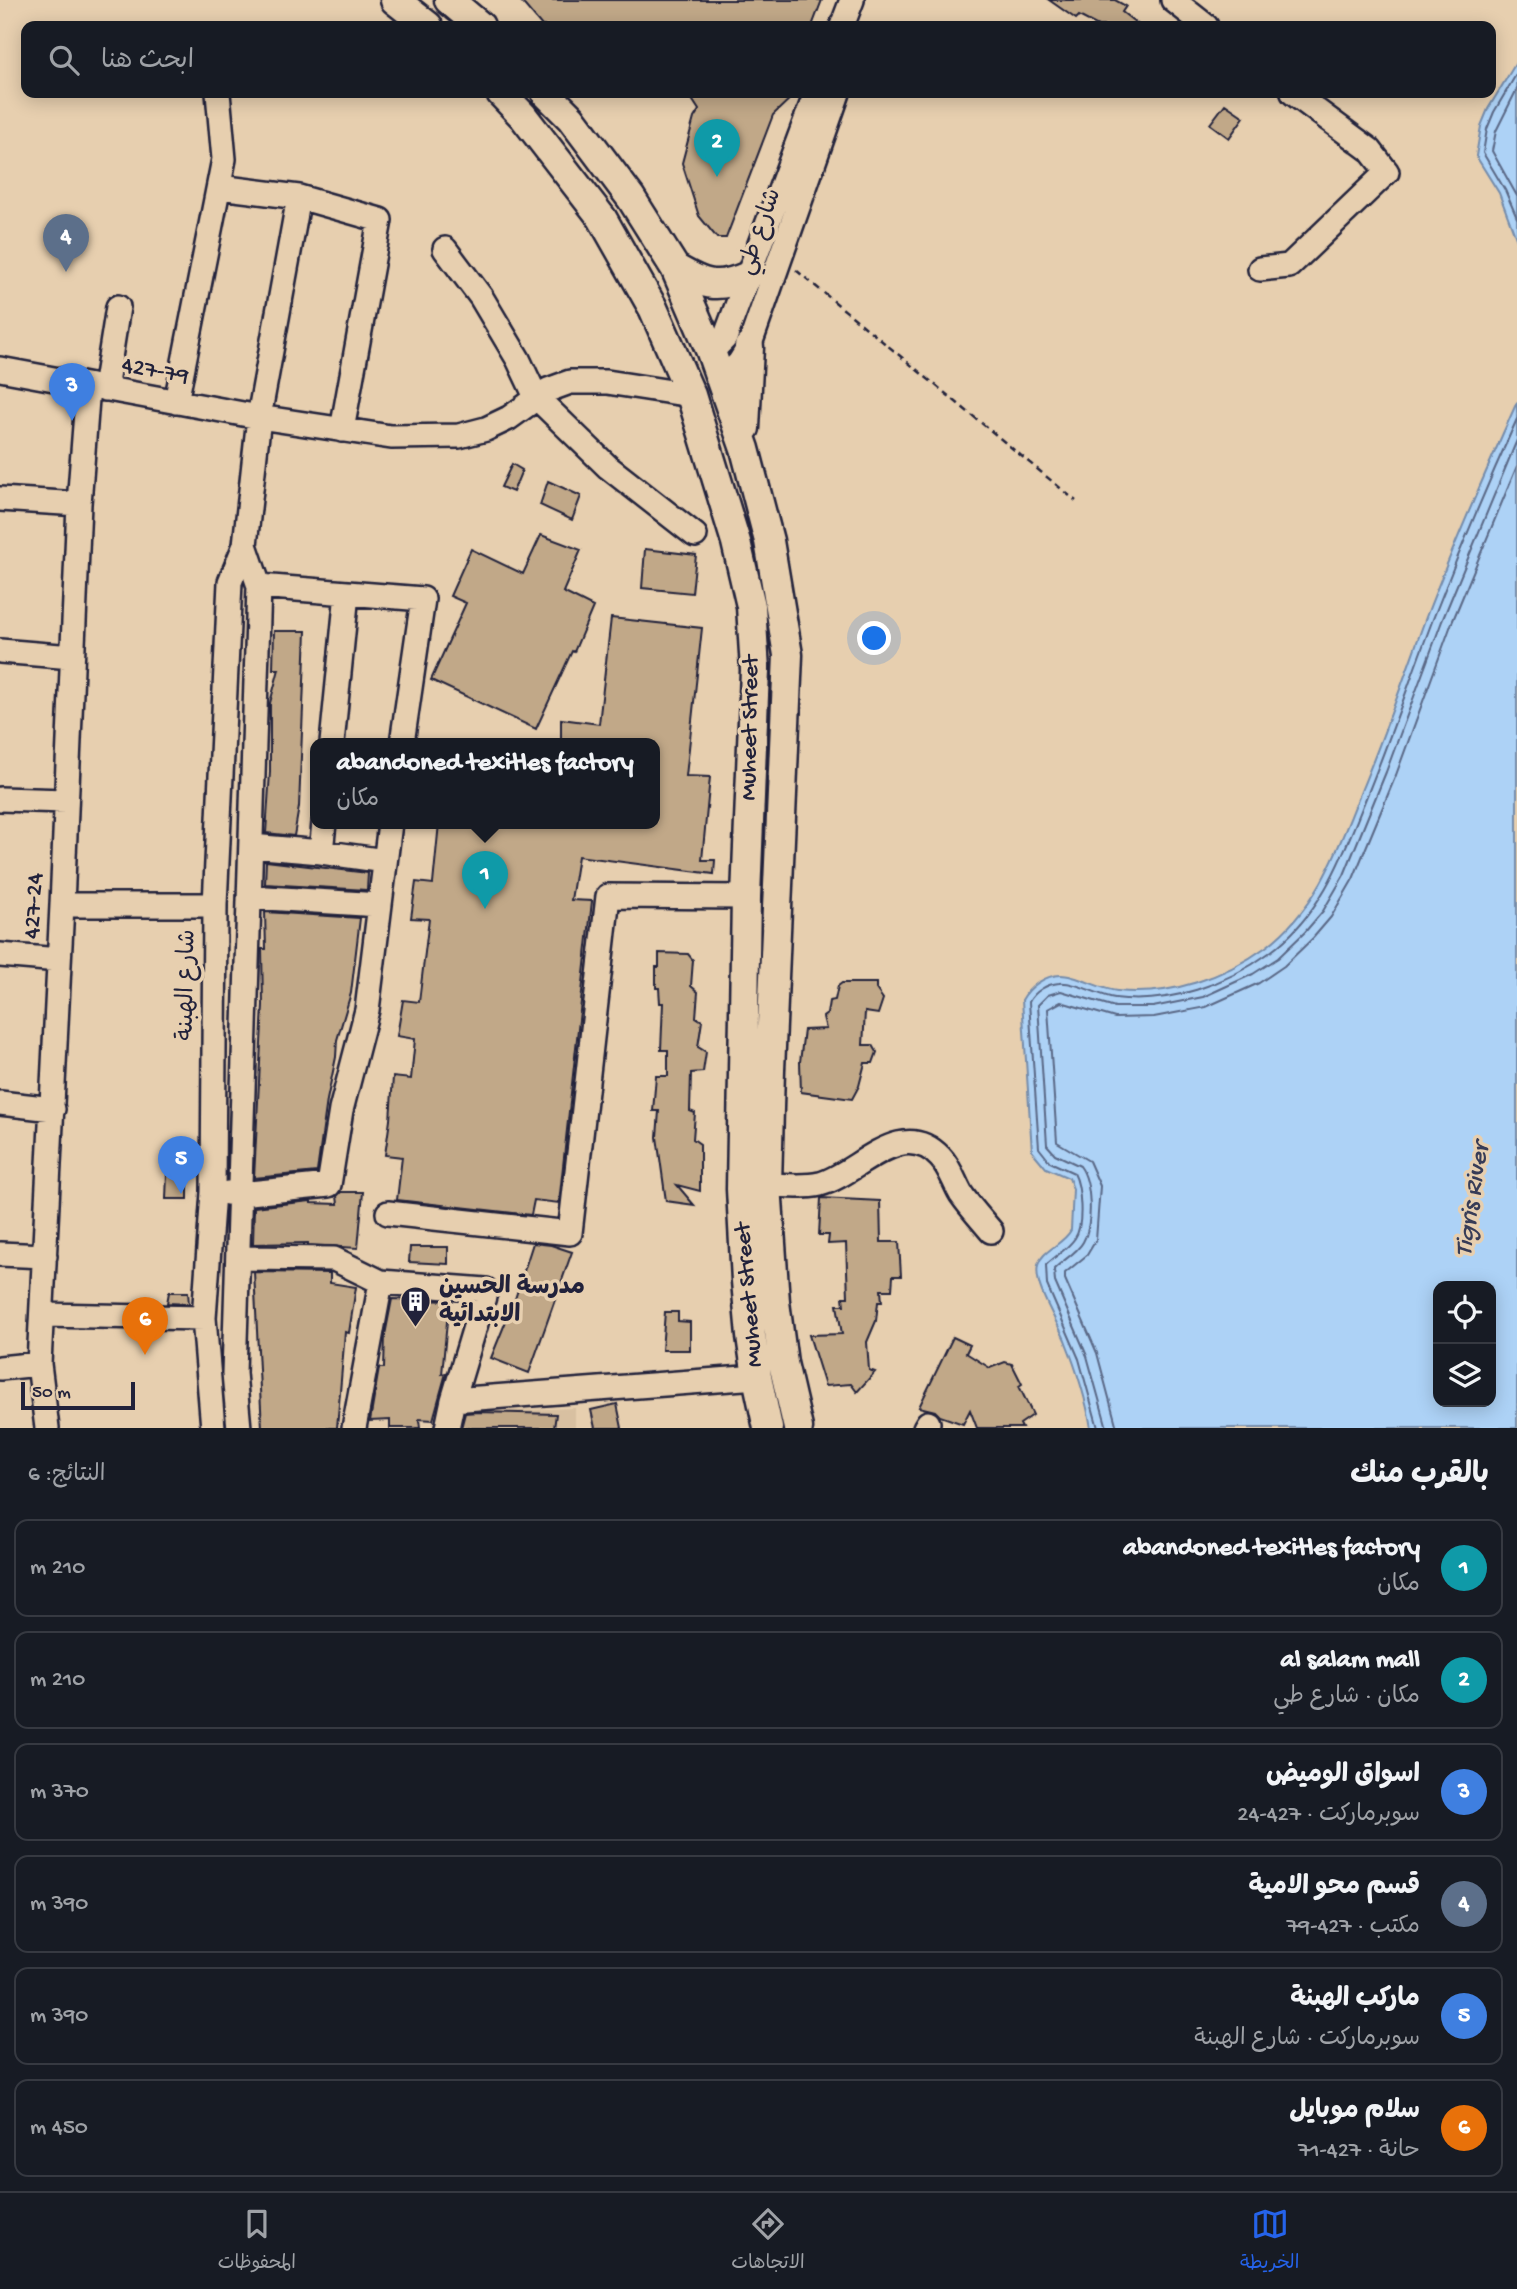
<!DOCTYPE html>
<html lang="ar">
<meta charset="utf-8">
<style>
:root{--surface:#171b24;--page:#20242c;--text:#f1f3f6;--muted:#9ea1a6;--line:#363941;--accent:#2563eb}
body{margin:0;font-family:"Gochi Hand","Playpen Sans Arabic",sans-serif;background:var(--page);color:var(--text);direction:rtl}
.controls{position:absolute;right:21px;bottom:21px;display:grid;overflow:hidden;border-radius:14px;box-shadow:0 4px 18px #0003}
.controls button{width:63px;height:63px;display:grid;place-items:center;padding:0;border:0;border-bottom:2px solid var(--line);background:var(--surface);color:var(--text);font:35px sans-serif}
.scale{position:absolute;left:21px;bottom:18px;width:114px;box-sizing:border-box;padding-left:7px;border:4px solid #22223b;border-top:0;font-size:19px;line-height:24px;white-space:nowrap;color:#22223b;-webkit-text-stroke:5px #e7cfaf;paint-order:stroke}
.you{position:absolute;left:875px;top:639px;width:24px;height:24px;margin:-18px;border:5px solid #fff;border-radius:50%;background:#1a73e8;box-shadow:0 0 0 10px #1a73e833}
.badge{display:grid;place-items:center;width:46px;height:46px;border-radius:50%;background:var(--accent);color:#fff;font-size:23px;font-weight:700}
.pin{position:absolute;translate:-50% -58px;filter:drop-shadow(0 2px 4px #0008)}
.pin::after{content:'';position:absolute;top:37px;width:24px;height:21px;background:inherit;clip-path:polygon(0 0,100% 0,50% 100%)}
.popup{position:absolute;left:310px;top:738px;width:350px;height:91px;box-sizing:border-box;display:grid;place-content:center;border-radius:14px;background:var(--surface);filter:drop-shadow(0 2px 5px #0005);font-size:23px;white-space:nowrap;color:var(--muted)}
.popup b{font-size:26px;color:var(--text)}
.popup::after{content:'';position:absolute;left:50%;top:100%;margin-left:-14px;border:14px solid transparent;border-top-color:var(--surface)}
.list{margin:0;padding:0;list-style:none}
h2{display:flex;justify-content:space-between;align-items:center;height:91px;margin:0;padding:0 28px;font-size:30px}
h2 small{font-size:23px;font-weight:400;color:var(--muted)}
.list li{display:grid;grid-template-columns:46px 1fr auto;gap:21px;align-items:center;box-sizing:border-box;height:98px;margin:0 14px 14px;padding:0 14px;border:2px solid var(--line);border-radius:14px}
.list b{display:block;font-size:26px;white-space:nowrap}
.list p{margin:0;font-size:23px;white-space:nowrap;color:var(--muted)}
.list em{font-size:23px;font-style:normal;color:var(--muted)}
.icon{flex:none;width:38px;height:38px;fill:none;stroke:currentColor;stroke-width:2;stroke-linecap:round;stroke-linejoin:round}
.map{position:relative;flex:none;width:1517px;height:1428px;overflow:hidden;direction:ltr}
.search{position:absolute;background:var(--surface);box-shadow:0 4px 18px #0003;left:21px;right:21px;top:21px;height:77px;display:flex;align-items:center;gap:18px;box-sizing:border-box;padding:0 24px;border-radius:14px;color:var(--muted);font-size:26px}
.sheet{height:763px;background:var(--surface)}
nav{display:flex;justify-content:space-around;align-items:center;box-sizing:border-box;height:98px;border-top:2px solid var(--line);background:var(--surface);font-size:19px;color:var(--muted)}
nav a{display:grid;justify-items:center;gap:4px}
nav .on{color:var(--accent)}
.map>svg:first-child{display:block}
</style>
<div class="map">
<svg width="1517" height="1428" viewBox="0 0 1517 1428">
<rect width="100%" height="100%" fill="#e7cfaf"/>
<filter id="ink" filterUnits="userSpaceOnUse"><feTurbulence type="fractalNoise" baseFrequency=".0143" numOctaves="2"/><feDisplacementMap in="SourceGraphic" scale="14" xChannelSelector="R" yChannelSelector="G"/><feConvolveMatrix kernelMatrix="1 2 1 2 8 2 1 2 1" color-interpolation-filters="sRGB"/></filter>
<g filter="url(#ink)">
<path fill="#d8c0a1" d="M575,1408V1428H457L462,1412Z"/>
<path fill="#add2f6" stroke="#758cab" stroke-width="2" fill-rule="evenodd" d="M1517,61V241L1499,193L1476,156L1481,126L1488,109Z
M1517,402V1428H1091C1086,1398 1076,1368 1065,1340C1057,1321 1033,1285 1038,1265C1042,1250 1064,1244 1071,1230L1073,1189L1069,1178L1046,1168L1032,1151L1022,1000C1029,987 1045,975 1061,975C1077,975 1099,989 1117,991C1169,997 1225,977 1266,947C1318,908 1338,849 1361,791C1385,733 1405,675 1426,617C1454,544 1485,473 1517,402ZM1438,1286H1491V1402H1438Z"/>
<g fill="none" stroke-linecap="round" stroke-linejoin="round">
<path stroke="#5a6886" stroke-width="2" d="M1517,73L1494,112L1487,129L1483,153L1505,190L1517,218
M1517,89L1496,131L1492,151L1517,196
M1098,1428L1079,1359L1047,1285L1046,1265C1055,1256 1068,1249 1075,1238C1084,1225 1081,1186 1074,1173L1050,1162L1039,1148L1029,1002C1035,991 1047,984 1059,983C1075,981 1099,996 1115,998C1169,1005 1227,984 1269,953C1323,914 1344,852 1368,793C1391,736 1411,677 1433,619C1459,552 1487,485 1517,419
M1107,1428L1087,1356L1055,1282L1054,1269C1063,1260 1077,1253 1083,1242C1093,1225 1092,1182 1080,1166L1055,1154L1047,1145L1038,1005L1048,995L1061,991L1115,1007H1153L1203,997L1253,974L1278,958L1305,932L1323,911L1344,875L1386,772L1442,621L1517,440
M1117,1428L1097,1353L1065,1279V1273L1087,1255L1096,1240L1100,1186L1089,1161L1057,1142L1048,1009L1061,1002L1115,1018L1154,1017L1206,1007L1259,983L1284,966L1313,938L1331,917L1353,879L1396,775L1451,625L1517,466"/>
</g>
<path fill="#c1a888" stroke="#22223b" stroke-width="2" d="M520,0H822L812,26H542Z
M1049,0H1115L1126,6L1122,12L1140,26H1098L1079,16L1076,19Z
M688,93H796L773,115L726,238H717L699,216L682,163L694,118L699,110Z
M1225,104L1244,117L1229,138L1210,124Z
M512,464L522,470L513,492L501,487Z
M548,481L581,496L572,520L540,505Z
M541,535L581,550L563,592L593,607L574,652L572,651L536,729L431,680L466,603L450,596L471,549L523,574Z
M645,549L696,555L692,593L642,588Z
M611,618L702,628L686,776L710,777L702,860H715L714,874L578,856L571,900L592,901L559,1203L534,1200L531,1215L397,1200L402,1157L385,1155L390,1120L393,1077L411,1079L415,1039L397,1036L403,1000L419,1002L429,919L411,918L416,882L433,884L439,823H655V743H561V719L599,724Z
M274,631H306L299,807L294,836L266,833L270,772V703L279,669H273Z
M266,861L368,873L367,890L265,884Z
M265,912L360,918L351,993L337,1040L336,1057L327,1100L317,1172L254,1178L263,1005L262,949H266Z
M659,953L688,954L693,960L691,986L698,992L696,1017L702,1021L698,1047L706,1052L703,1072L691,1073L690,1111L695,1113L693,1139L700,1144V1191L677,1185L694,1205L666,1201L657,1137L659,1111H653L656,1076H668V1050H661L663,1003H660L659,988H656V967H659Z
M842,983H876V989L883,999L878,1014L865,1012L863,1045H873L877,1052L873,1063H865L859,1086L852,1099L801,1092L800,1062L804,1030L826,1029L823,1017L827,1014L829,1001L835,1000L838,986Z
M167,1174L188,1176V1199H166Z
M341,1192H363L358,1248L308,1245V1243L253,1244L254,1207L311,1201V1203L338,1204L337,1196Z
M821,1198L880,1201L881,1242H899L901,1276H893L892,1290H881L882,1302H878L876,1321L867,1342L869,1370L875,1372L857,1392L851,1384L825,1386L809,1335L842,1334L837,1305H844L843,1297H848L846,1243L828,1244L829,1235H819Z
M533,1243L551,1245L572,1252L529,1373L491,1358L515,1299Z
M410,1247H448V1264L409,1262Z
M254,1272L330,1273V1283L356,1287L349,1333L345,1332L337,1428H262Z
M169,1292H188L189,1304L167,1303Z
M392,1299L449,1301L442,1374L446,1373L433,1420L419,1419L420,1428H390V1420L370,1421L379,1368H384L385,1335Z
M665,1312H678V1321L690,1322V1350H662Z
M953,1337L970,1345L966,1353L990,1368L1005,1362L1012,1364L1022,1384L1019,1386L1033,1415L1020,1424L1022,1428H977L970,1410L963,1424L940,1416L935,1411L919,1407Z
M617,1404L622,1428H595L591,1410Z
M478,1412L556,1414L554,1428H461L465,1413Z"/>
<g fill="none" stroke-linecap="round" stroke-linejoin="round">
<defs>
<path id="minor" d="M1173,0L1206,26
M842,26L852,0
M219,187L299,197L380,220L342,430
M445,249L481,297L518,359L536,397L608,467L695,535
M1260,269L1289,266L1387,172L1370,150L1293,93
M711,352L725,338L816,93
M0,369L259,417L391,437L459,436L486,429L509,418L548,390L570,382H607L691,395
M721,380L739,363L749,347L838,93
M105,389L118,307
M176,402L224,159L218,93
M0,499L79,504
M259,586L423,599L402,743
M0,651L72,657
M332,743L347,593
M0,799L66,801
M251,846L321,852L385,861
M321,852L324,823
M250,897L380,905
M62,905H215
M0,955L59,960
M0,1103L53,1109
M767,1185C784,1185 803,1188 820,1184C858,1174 901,1116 940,1157C950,1167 954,1182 961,1194C970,1207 981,1219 991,1231
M227,1193L240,1194L329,1185L341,1110L367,1010L390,823
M388,1213L570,1233L608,896L746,897
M0,1254L45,1256
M238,1258L334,1259L381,1282L486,1290L453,1400L447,1428
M42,1315L204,1318
M0,1368L39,1364
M453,1400L757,1377
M47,1428L39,1364L62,905L79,504L88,386
M213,1428L204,1318L213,1192L215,905L230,582L245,545L259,417L299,197
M239,1428L234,1373L259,586L245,545
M354,1428L381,1282
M925,1428L928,1423"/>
<path id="major" d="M395,0L428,26
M449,0L480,26
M501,93L523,116L602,218L653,308L691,395L736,542L751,606L755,670L746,897L741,1189L746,1281L751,1336L757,1377L768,1428
M546,93L571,118L631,198L675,268L711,352L745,449L769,541L788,655L770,1070L767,1185L775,1302L783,1363L798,1428
M675,268C704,285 716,290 748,276
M745,428L749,347"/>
</defs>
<use href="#minor" stroke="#22223b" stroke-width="28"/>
<use href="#major" stroke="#22223b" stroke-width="33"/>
<path stroke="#22223b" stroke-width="2.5" stroke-dasharray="7 5" stroke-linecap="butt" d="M796,270L1076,501"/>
<use href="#minor" stroke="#e7cfaf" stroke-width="23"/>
<use href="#major" stroke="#e7cfaf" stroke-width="28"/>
</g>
</g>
<defs>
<symbol id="building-pin" viewBox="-11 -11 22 30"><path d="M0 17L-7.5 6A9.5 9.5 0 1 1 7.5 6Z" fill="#22223b" stroke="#e7cfaf"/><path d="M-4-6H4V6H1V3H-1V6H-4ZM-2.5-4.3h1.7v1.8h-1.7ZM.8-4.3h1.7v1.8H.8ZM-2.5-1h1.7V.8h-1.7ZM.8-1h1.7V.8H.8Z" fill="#fff"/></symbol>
</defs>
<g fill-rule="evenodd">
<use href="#building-pin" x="398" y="1284" width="35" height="47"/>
</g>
<g text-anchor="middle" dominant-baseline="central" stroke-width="7" stroke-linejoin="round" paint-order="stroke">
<g font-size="24" fill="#22223b" stroke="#e7cfaf">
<text transform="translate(761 232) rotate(-71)">شارع طي</text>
<text transform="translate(155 372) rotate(10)">427-79</text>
<text transform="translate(751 728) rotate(-89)">Muheet Street</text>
<text transform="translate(35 906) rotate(-87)">427-24</text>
<text transform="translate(188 985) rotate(-89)">شارع الهبنة</text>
<text transform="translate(750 1295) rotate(-95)">Muheet Street</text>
</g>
<g font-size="24" font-weight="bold" fill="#22223b" stroke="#e7cfaf" text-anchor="start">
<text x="439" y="1288">مدرسة الحسين<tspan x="439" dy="28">الابتدائية</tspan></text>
</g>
<g font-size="26" font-style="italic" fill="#373c57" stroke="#e7cfaf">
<text transform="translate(1474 1200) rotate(-81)">Tigris River</text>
</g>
</g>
</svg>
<div class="controls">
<button><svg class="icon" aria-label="locate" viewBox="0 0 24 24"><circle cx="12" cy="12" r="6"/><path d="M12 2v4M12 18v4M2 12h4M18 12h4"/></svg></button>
<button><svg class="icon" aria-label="layers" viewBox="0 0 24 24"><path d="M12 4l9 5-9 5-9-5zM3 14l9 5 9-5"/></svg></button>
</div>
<div class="scale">50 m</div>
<div class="you"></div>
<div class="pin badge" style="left:485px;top:909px;background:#0f9aa8">1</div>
<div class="popup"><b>abandoned texitles factory</b>مكان</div>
<div class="pin badge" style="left:717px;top:177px;background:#0f9aa8">2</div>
<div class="pin badge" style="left:72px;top:421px;background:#3f7fe0">3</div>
<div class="pin badge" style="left:66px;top:272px;background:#5c6f8a">4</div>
<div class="pin badge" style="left:181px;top:1194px;background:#3f7fe0">5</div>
<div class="pin badge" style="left:145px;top:1355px;background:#e8710a">6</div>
<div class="search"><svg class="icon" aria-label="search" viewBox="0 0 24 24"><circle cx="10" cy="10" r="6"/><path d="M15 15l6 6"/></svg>ابحث هنا</div>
</div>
<section class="sheet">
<h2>بالقرب منك<small>النتائج: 6</small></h2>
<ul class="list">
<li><span class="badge" style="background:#0f9aa8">1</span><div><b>abandoned texitles factory</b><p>مكان</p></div><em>210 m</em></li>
<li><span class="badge" style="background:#0f9aa8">2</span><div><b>al salam mall</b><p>مكان · شارع طي</p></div><em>210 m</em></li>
<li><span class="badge" style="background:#3f7fe0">3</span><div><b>اسواق الوميض</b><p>سوبرماركت · 427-24</p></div><em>370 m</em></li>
<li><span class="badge" style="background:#5c6f8a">4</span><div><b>قسم محو الامية</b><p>مكتب · 427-79</p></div><em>390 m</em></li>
<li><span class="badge" style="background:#3f7fe0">5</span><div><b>ماركب الهبنة</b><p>سوبرماركت · شارع الهبنة</p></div><em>390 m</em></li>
<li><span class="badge" style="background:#e8710a">6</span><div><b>سلام موبايل</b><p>حانة · 427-71</p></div><em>450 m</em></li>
</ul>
</section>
<nav>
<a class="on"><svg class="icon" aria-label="map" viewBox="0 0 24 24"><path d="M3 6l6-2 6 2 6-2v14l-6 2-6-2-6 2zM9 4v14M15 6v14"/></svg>الخريطة</a>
<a><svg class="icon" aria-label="directions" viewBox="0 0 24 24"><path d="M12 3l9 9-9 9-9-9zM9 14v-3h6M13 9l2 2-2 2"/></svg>الاتجاهات</a>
<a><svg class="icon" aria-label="saved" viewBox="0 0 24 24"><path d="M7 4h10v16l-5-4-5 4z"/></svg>المحفوظات</a>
</nav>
